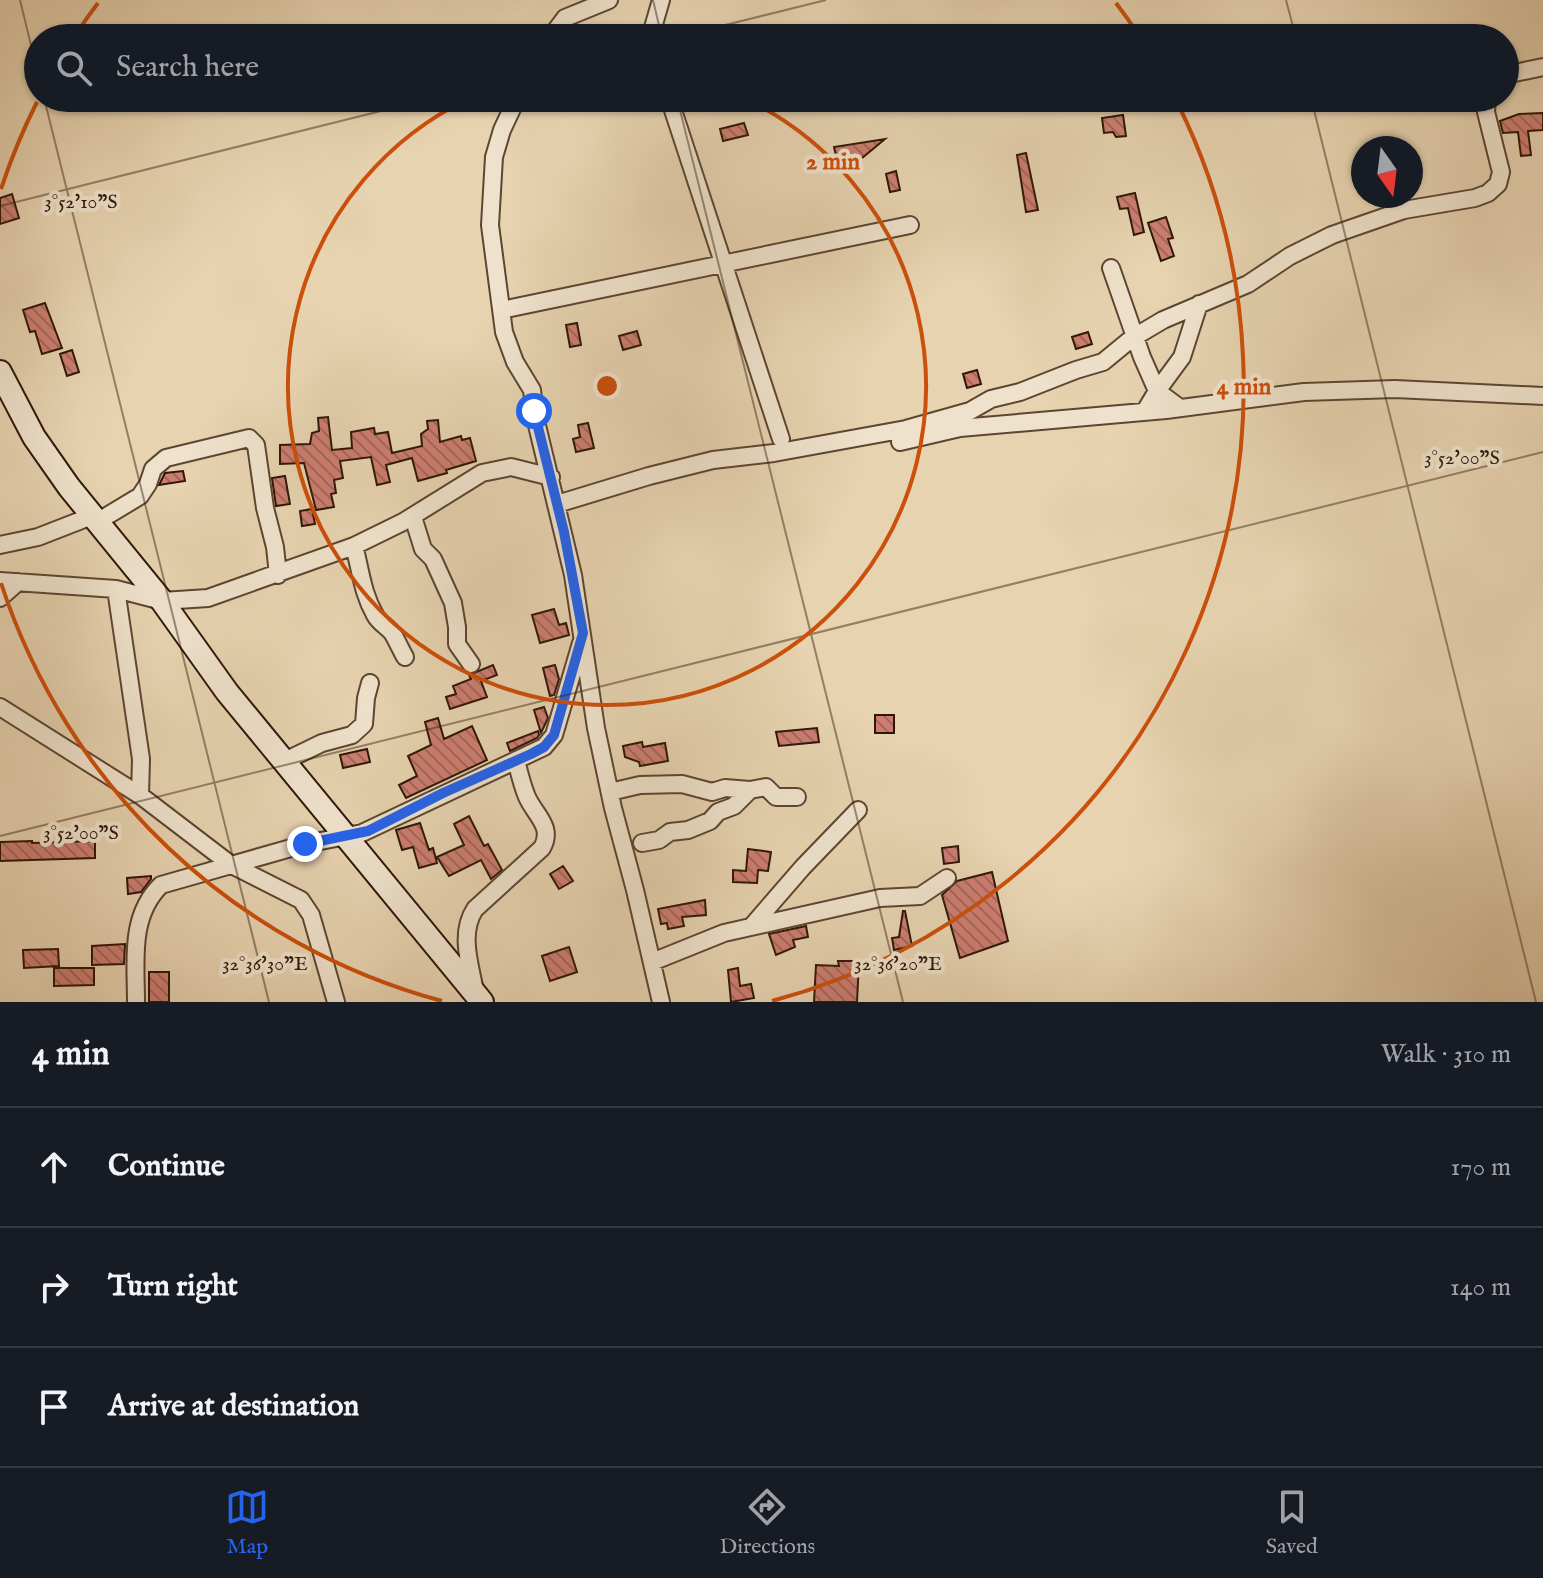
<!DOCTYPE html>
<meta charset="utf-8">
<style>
:root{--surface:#171b24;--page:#242831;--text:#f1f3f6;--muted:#9ea1a6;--line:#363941;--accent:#2563eb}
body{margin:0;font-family:"IM FELL English",serif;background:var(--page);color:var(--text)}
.compass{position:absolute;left:1351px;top:136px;width:72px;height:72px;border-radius:50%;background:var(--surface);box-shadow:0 2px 6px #0004;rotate:166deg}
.stop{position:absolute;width:24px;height:24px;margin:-18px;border:6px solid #2563eb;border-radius:50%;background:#fff}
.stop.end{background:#2563eb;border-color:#fff;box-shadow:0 2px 8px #0008}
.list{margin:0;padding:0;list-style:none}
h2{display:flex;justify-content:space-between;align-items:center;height:104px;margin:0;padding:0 32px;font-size:34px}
h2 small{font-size:26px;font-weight:400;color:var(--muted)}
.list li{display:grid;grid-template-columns:52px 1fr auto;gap:24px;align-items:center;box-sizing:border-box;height:120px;padding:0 32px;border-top:2px solid var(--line)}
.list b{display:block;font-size:30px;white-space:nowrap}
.list em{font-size:26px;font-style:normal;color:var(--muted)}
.icon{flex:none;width:44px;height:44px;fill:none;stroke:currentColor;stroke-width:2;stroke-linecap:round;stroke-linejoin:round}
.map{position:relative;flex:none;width:1543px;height:1002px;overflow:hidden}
.search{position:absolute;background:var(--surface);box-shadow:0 2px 6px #0004;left:24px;right:24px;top:24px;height:88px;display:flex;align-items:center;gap:20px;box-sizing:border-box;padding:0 28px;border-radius:44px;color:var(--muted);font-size:30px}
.sheet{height:464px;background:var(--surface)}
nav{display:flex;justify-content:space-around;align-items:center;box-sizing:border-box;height:112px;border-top:2px solid var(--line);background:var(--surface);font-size:22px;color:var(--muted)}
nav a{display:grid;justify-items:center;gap:4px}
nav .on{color:var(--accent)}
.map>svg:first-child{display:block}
</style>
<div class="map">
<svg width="1543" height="1002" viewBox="0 0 1543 1002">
<defs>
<pattern id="building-back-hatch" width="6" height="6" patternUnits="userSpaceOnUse" patternTransform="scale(2)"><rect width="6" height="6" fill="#cc7e71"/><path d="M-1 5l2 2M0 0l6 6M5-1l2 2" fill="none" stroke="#a6665b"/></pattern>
</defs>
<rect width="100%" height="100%" fill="#e7d3b0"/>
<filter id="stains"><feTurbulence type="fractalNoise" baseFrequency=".0025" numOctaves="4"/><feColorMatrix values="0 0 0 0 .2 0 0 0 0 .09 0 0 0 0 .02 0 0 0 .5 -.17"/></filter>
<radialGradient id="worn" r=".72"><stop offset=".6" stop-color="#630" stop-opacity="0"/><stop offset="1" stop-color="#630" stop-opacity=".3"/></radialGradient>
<path fill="url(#building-back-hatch)" stroke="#2f1608" stroke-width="2" d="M1543,113V130L1528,131L1531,155L1521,156L1518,132L1503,133L1500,121L1519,114Z
M1123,115L1126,136L1116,137L1113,132L1104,133L1102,118Z
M744,123L748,135L723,141L720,129Z
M885,139L862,158L838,164L834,147Z
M1026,153L1038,210L1026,212L1017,155Z
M896,171L900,190L890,192L886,174Z
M1135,193L1144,232L1134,235L1128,208L1120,209L1117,197Z
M12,194L19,218L0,224V198Z
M1166,217L1173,238L1168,239L1174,256L1161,261L1148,223Z
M45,303L62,348L42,354L35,331L30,332L23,310Z
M577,323L581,345L570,347L566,325Z
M637,331L641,345L623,350L619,336Z
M1088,332L1092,344L1076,349L1072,337Z
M72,350L79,372L67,376L60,354Z
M977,370L981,384L967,388L963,374Z
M328,417L332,450L352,448L351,432L374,428L375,434L388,432L392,453L422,446L421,434L428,429L427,421L438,420L440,442L461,436L462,440L470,438L476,461L446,470L447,473L418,481L412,458L386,465L390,482L377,485L371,457L340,461L343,478L334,480L336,493L331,494L334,507L316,510L304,463L280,464V445L310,444L312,433L319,431L318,418Z
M588,423L594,448L576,452L573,439L580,437L578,425Z
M183,471L185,481L159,485L165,473Z
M285,476L290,504L276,506L272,478Z
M312,509L315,524L302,526L300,511Z
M554,609L559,625L566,623L569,635L540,643L532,615Z
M493,665L497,675L481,681L487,697L450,709L446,697L456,694L453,686L471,679L469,675Z
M555,665L559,679L554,695L550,696L543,668Z
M544,707L548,718L541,733L534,710Z
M875,715H894V733H875Z
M438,718L444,739L472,726L487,760L406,798L399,785L417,776L408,756L431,745L425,722Z
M817,728L819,742L779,746L776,732Z
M538,731L539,735L537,738L510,751L507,743Z
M642,742L643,747L665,743L668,761L640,766L639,762L625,757L623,746Z
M367,749L370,762L343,768L340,755Z
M469,816L484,846L488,844L502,870L491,879L481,860L449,876L437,857L464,845L454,824Z
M420,823L429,850L433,848L437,863L419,868L413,847L402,850L396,830Z
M32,841V843L95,841V858L0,861V842Z
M958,846L959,862L944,864L942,848Z
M748,849L771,852L768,871L758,870L757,883L733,882V870L746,871Z
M563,866L573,881L559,889L550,874Z
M992,872L1008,941L960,958L942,895L957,881Z
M151,876V879L141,892L128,894L127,878Z
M705,900L706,915L682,917L684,926L668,929L667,923L661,924L658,909Z
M903,911H905L912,946L894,950L892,938L899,937Z
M806,926L808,937L793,940L795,947L776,955L769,934Z
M125,944L124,964L92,965V946Z
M569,947L577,972L550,981L542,956Z
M58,949L59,966L24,968L23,950Z
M838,961H859L857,1002H814L816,965L839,966Z
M54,968H94V985L54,986Z
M738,968L740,986L751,984L754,998L731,1002L728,970Z
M149,972H169V1002H149Z"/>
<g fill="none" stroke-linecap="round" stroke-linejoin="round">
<defs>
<path id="street" d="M550,38L565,18L609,0
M650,38L661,0
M1505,75L1543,67
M517,98L502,130L494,157L490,225L504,332L515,362L532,390L535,417L573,575L596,728L613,808L635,890L661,1002
M669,98L781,439
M1111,268L1142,357L1157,391L1145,411
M511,308L910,225
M1180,408L1157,391L1182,357L1199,304
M900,442L960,428L1166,410L1304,392L1395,389L1543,396
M557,504L649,476L713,460L774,453L906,429L970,411L991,399L1020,392L1076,370L1103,362L1131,339L1163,320L1248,284L1290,256L1332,235L1404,210L1475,198L1488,193L1498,184L1501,172L1486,112L1487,98
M413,517L423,549L433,559L453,603L457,627V644L471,664
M97,522L140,496L148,484L153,469L166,458L249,438L256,445L265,508L275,547L278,575
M0,545L38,537L92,516
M354,546C361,571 362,592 375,615C379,623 388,627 393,634C397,641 401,650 405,657
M0,581L116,589L162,601L208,598L354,546L403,522L482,473L511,467L551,477
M116,589L141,759L140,795
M0,598L18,582
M0,707L141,796L230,864L301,900L311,915L336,1002
M287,766L291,758L322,743L352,735L364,724L366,698L370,683
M610,792L640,785L682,784L712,792L725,788L750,790
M642,843L659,840L670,832L688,830L710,821L718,812L734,806L750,790L766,787L776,797H797
M751,927L803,867L858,810
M652,962L724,933L880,898L920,896L947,878
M475,991C470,965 459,933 475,909L542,848C554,827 535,815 527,797C522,785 519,772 516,760
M136,1002C136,962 129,916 161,885L305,844L362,833L544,747L554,735L581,643"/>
<path id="secondary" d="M0,372L34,437L69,487L162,601L227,692L482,1002"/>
</defs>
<use href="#street" stroke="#5d4532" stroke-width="20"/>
<use href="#secondary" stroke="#2f1608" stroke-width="26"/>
<use href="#street" stroke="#efe2cc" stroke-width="16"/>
<use href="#secondary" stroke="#efe2cc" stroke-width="22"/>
</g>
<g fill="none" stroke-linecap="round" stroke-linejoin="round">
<path stroke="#2563eb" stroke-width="10" d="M305,844L368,831L443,793L531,754L544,747L554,735L583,633L564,532L534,411"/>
</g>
<path fill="none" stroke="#2f1608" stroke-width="2" stroke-opacity="0.45" d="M20,0L38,74M653,0L662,38M1286,0L1296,38M673,38L826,0M44,98L269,1002M677,98L903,1002M1311,98L1536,1002M0,206L433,98M0,836L1543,452"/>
<g fill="none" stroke="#cc4f0b" stroke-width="4">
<path d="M744 98A319 319 0 1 1 470 98"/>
<path d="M442 1001A637 637 0 0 1 1 583M1 189A637 637 0 0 1 37 102M76 34A637 637 0 0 1 98 3M1116 3A637 637 0 0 1 1138 34M1177 102A637 637 0 0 1 772 1001"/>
</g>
<g font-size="20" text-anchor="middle" fill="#2f1608" stroke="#efe2cc" stroke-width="8" stroke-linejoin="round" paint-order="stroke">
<text x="81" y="208">3°52'10"S</text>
<text x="1462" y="464">3°52'00"S</text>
<text x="81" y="839">3°52'00"S</text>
<text x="265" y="970">32°36'30"E</text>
<text x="898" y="970">32°36'20"E</text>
</g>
<circle cx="607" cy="386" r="12" fill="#cc4f0b" stroke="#efe2cc" stroke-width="4"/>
<g font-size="24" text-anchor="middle" font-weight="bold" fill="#cc4f0b" stroke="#efe2cc" stroke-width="8" stroke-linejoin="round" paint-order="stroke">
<text x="833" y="169">2 min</text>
<text x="1244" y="394">4 min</text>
</g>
<rect width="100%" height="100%" filter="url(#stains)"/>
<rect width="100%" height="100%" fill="url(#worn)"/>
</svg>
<svg class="compass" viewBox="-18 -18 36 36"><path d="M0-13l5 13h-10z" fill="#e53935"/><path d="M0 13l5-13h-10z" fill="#9ea1a6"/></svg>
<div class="stop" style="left:534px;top:411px"></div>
<div class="stop end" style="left:305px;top:844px"></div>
<div class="search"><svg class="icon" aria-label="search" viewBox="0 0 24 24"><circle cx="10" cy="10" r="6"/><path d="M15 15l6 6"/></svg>Search here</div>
</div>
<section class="sheet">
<h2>4 min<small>Walk · 310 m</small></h2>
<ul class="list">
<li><svg class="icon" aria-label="ahead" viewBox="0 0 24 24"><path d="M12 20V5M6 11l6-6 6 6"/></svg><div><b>Continue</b></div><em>170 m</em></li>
<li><svg class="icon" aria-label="right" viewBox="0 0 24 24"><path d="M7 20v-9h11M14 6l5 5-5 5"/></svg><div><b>Turn right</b></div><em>140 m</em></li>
<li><svg class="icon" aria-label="arrive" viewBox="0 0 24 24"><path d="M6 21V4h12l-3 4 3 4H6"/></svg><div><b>Arrive at destination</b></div></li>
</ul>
</section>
<nav>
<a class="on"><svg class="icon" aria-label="map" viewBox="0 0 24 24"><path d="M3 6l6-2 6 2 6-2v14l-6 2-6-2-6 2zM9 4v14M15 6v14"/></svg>Map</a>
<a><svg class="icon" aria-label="directions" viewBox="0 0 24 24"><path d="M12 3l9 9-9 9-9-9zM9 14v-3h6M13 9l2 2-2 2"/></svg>Directions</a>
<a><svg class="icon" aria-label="saved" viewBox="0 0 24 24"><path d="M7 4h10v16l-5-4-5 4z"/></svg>Saved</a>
</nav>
